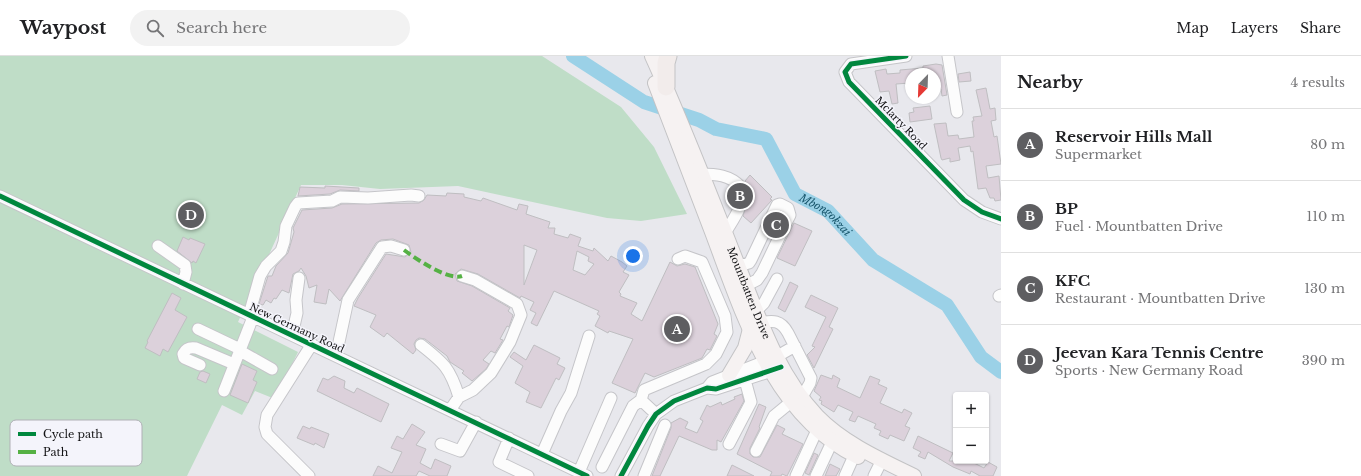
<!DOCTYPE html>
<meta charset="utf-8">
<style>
:root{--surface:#fff;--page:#f2f2f2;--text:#202124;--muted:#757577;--line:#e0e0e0;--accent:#5e5e61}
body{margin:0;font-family:"Libre Baskerville",serif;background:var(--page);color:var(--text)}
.controls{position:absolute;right:12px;bottom:12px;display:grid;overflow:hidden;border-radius:4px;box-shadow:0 1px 3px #0004}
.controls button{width:36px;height:36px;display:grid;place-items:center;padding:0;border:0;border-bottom:1px solid var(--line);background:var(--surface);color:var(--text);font:20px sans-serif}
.compass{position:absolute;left:905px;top:12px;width:36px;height:36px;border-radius:50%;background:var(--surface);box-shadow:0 1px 3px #0004;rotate:203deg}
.you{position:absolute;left:633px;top:200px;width:14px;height:14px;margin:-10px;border:3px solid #fff;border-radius:50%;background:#1a73e8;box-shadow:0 0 0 6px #1a73e833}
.badge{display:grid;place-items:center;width:26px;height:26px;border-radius:50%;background:var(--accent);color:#fff;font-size:13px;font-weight:700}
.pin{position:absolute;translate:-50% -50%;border:2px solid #fff;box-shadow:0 1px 4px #0006}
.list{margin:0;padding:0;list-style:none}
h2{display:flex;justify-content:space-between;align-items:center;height:52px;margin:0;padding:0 16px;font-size:17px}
h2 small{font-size:13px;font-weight:400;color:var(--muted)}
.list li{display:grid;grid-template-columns:26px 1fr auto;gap:12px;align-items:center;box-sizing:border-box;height:72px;padding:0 16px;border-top:1px solid var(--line)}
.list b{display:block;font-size:15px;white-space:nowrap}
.list p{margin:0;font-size:13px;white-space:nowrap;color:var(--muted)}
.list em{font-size:13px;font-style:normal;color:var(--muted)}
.icon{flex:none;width:22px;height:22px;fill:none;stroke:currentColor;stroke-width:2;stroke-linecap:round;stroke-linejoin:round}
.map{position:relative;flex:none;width:1001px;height:420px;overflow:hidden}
header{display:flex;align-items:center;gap:24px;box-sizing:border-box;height:56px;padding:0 20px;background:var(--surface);border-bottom:1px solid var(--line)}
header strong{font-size:19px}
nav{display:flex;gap:22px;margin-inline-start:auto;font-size:14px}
.search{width:280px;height:36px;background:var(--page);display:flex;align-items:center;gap:10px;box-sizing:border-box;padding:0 14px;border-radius:22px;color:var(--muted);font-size:15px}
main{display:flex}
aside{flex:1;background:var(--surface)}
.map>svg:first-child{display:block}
</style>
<header>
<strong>Waypost</strong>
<div class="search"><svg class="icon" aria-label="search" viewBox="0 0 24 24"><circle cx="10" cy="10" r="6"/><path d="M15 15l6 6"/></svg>Search here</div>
<nav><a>Map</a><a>Layers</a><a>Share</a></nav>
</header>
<main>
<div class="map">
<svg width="1001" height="420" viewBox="0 0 1001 420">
<rect width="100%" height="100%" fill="#e8e8ed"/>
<path fill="#bfddc7" d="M0,0H542L621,51L654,91L687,158L641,165L607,162L458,130L380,133L342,129H301L238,266L298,296L275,343L255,335L242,359L222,349L187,420H0Z"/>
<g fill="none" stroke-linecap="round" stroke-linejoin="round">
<path stroke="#9bd1e7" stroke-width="14" id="s1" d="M573,0L644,46L699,64L716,73L766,83L795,138L828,155L873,204L947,249L981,301L1001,316"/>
</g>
<path fill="#dcd1db" stroke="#bfbec1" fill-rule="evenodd" d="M936,8L942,9L947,39L942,40L941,33H938L936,27H935V18H911L910,27L896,28L898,47L892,48L889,35L880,36L875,15L886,13L887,18L900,17V14L923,12V10Z
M970,16L971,25L959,26L958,18Z
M986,32L990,53L995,52L996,64L991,65L994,81L997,80L1001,108L986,110L988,122L999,120L1001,144L995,145L994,142H990L986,132L978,133L973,95L971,96L970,90L958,92L960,104L950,106V102L942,104L941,102L934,68L946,67L948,80L958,79L959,83L974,81L972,65H974L973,61L982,60L976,34Z
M930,50L932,63L910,66L909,57L914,56L913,52Z
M750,119L772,141L770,143L772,144L751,167L743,160L749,138L748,130L745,125Z
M325,130L359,132V135L340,134L330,138L298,140L300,131L325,132Z
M447,137L464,138V141L481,145L483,142L517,154L519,148L528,150L526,158L550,166L548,172H555L554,178L568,182L570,178L581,182L578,190L593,195L594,192L608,205L611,200L622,206L627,210L623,216L629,219L619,236L621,238L620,240L637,247L631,258L642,265L670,206L677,210L685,208L695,211L718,268L714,278L717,280L710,294L707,293L702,302L654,321L645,317L635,337L612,327L633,283L609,275L608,277L595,270L600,260L597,258L599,255L554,235L537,270L531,267L536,257L530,254L534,246L521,240L520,242L478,218L461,213L455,218L457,225L472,230L510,252L508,255L513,259L509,271L507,270L500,283L503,284L495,297L491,295L483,304L489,308L486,313L472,325L462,317L464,315L450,306L447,300L425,283L419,282L416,284L414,288L416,294L413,298L387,277L384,281L370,271L376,259L354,250L358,242L386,198L405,201L411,196L409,189L393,183L381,184L376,187L340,245L329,233L326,248L314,246L317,229L309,232L306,220L301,212L299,215L293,218L289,237L282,234L276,243L274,242L271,247L266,244L263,249L259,248L268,220H272L276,210L288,197L294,176L293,172L302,154L332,152L342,148L419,147L424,144L427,139L446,140ZM524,189L537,194L524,229ZM577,195L589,201L588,205L594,208L585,219L573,214Z
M794,167L812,175L795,210L777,202Z
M183,181L189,184L190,182L205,188L196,207L193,205L192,207L177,195Z
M790,226L798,230L785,256L778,252Z
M172,237L181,242L175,254L187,261L168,296L163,293L160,300L145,292L148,286L147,285Z
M811,239L838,252L829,271L833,273L814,312L807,299L815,291L812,290L826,261L805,251Z
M534,289L560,302L557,308L565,312L559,324L556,322L541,352L526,346L530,336L515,327L523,310L510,301L514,296L526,304Z
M242,308L257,315L253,324L257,326L248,347L230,339Z
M203,315L210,318L206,327L197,323L200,316Z
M821,319L832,323L833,319L840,323L837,331L860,342L870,320L880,324L878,328L887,332L880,347L902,357L904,353L912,357L905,370L910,372L904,385L890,379L888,383L879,379L881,375L874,372L876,368L858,360L855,366L849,364L853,356L838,349L834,356L821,348L822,345L819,344L821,341L814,335Z
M334,320L345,325L344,332L354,337L357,332L389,348L381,366L317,335L323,322L328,324Z
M742,338L744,345L721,386L717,384V394H712L679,380L660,420H652L671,372V367L680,362L688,366L685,372L697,377L703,365L700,363L707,349L710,351L721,346L722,349L735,343L734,341Z
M759,348L766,351L759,371L760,372L750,392V398L753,401H760L777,369L785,373L782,378L803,388L787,420L782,418L781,420H770L772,416L737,398Z
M412,368L425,376L416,389L426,393L420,407L431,413L435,403L451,410L447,420H430L419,415L416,420H373L378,410L392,417L402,396L391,392L397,380L403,383Z
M303,370L310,373L311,371L329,378L324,392L315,387L314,389L297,382Z
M918,380L953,397L949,405H970L984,412L988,406L997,411L993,420H980L971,415L970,418L953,411L928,396L925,403L918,400L921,396L913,392Z
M814,397L818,399L809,419L805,417Z
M830,408L840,413L836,420H825Z
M732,409L754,420H727Z"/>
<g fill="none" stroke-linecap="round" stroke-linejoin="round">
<defs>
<path id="minor" d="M906,0L851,8L845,16L849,26L964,144L982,156L1001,163
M948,0L957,56
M700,118C716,118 730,119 741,131C745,149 734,162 725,177
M0,140L587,420
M158,190L185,209L186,216L183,228
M738,210L749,207L751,204L777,149L780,148L788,152L790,159L786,167L762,217L757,224L745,230
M999,240L1001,239
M755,256L764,247L777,223
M249,259L260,220L266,210L281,195L284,186L286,170L295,151L298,147L332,145L340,141L368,142L411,139L419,140
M760,267C773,264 781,264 788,277L811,322L810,327L802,341
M198,273L240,293
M292,279L297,257L296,244L299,222
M421,289C444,307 450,312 459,341
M240,295L272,313
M336,300L348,244L382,191L391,190L404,194
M200,309L184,302L183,298C186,292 190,291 196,292L234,308
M707,332L712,326L776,301L795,290
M224,335L253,261
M450,354L459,341L473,334L491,317L510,286L521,259L517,248L475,224L462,220
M656,358L641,344L644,334L706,308L716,298L727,276L725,260L702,206L685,200L678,203
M509,382L499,406L528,420
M441,388L460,395L476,366
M729,388L751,346L745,324
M756,395L774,360L791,346
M542,398L561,355L571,337L589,280
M602,411L633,350L641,344
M579,416L611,342
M309,420L267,378L265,371L267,359L312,288
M621,420L648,370L656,358L674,345L707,332L716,333L778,313
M644,420L665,369
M796,420L817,374
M816,420L832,386
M845,420L857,393
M874,420L882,404"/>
<g id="major">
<path id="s2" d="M652,0C683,68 710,138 737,207C759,261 776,316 817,360C843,387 881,404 914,420"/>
<path d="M655,27C674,76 693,126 712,176C743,258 773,360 858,401"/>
<path d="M729,319L745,292L750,273"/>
</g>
<path id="highway" d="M666,31V7L668,0"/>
</defs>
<use href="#minor" stroke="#c5c5c9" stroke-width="13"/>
<use href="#major" stroke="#c3c3c5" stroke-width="16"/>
<use href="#highway" stroke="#c3c3c5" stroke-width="19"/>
<use href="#minor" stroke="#fcfcfc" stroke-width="11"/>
<use href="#major" stroke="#f6f2f2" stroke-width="14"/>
<use href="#highway" stroke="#f2eceb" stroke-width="17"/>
<path stroke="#55b144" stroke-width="4" stroke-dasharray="8 4" stroke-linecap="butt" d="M404,194C415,202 448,225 462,220"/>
<defs>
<path id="cycleway" d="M906,0L851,8L845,16L849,26L964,144L982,156L1001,163
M0,140L587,420
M621,420L648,370L656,358L674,345L707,332L716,333L781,311"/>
</defs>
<use href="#cycleway" stroke="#f4f4fb" stroke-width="8"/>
<use href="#cycleway" stroke="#00873e" stroke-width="5"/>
</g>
<g text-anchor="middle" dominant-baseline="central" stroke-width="3" stroke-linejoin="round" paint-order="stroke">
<g font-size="10" fill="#131315" stroke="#f4f4fb">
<text transform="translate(901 67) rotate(46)">Mclarty Road</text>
<text stroke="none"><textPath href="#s2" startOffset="256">Mountbatten Drive</textPath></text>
<text transform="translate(297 272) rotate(25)">New Germany Road</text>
</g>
<g font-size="11" font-style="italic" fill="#19576d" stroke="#f4f4fb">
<text stroke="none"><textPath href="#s1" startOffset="312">Mbongokzai</textPath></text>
</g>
</g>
<rect x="10" y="364" width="132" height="46" rx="6" fill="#f4f4fb" stroke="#b0b0b6" stroke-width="1"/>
<rect x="18" y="376" width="18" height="4" fill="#00873e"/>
<rect x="18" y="394" width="18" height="4" fill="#55b144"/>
<g font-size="11" fill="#131315">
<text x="43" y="382">Cycle path</text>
<text x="43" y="400">Path</text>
</g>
</svg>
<div class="controls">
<button>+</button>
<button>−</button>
</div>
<svg class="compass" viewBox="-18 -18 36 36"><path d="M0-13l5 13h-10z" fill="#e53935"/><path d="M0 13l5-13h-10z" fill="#757577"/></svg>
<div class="you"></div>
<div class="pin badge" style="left:677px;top:273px">A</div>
<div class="pin badge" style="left:740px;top:140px">B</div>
<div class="pin badge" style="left:776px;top:169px">C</div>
<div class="pin badge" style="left:191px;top:159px">D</div>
</div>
<aside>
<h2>Nearby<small>4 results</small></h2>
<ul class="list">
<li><span class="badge">A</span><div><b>Reservoir Hills Mall</b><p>Supermarket</p></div><em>80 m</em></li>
<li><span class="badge">B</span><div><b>BP</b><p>Fuel · Mountbatten Drive</p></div><em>110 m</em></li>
<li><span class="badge">C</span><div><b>KFC</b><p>Restaurant · Mountbatten Drive</p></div><em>130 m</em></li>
<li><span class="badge">D</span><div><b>Jeevan Kara Tennis Centre</b><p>Sports · New Germany Road</p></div><em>390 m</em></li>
</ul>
</aside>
</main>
